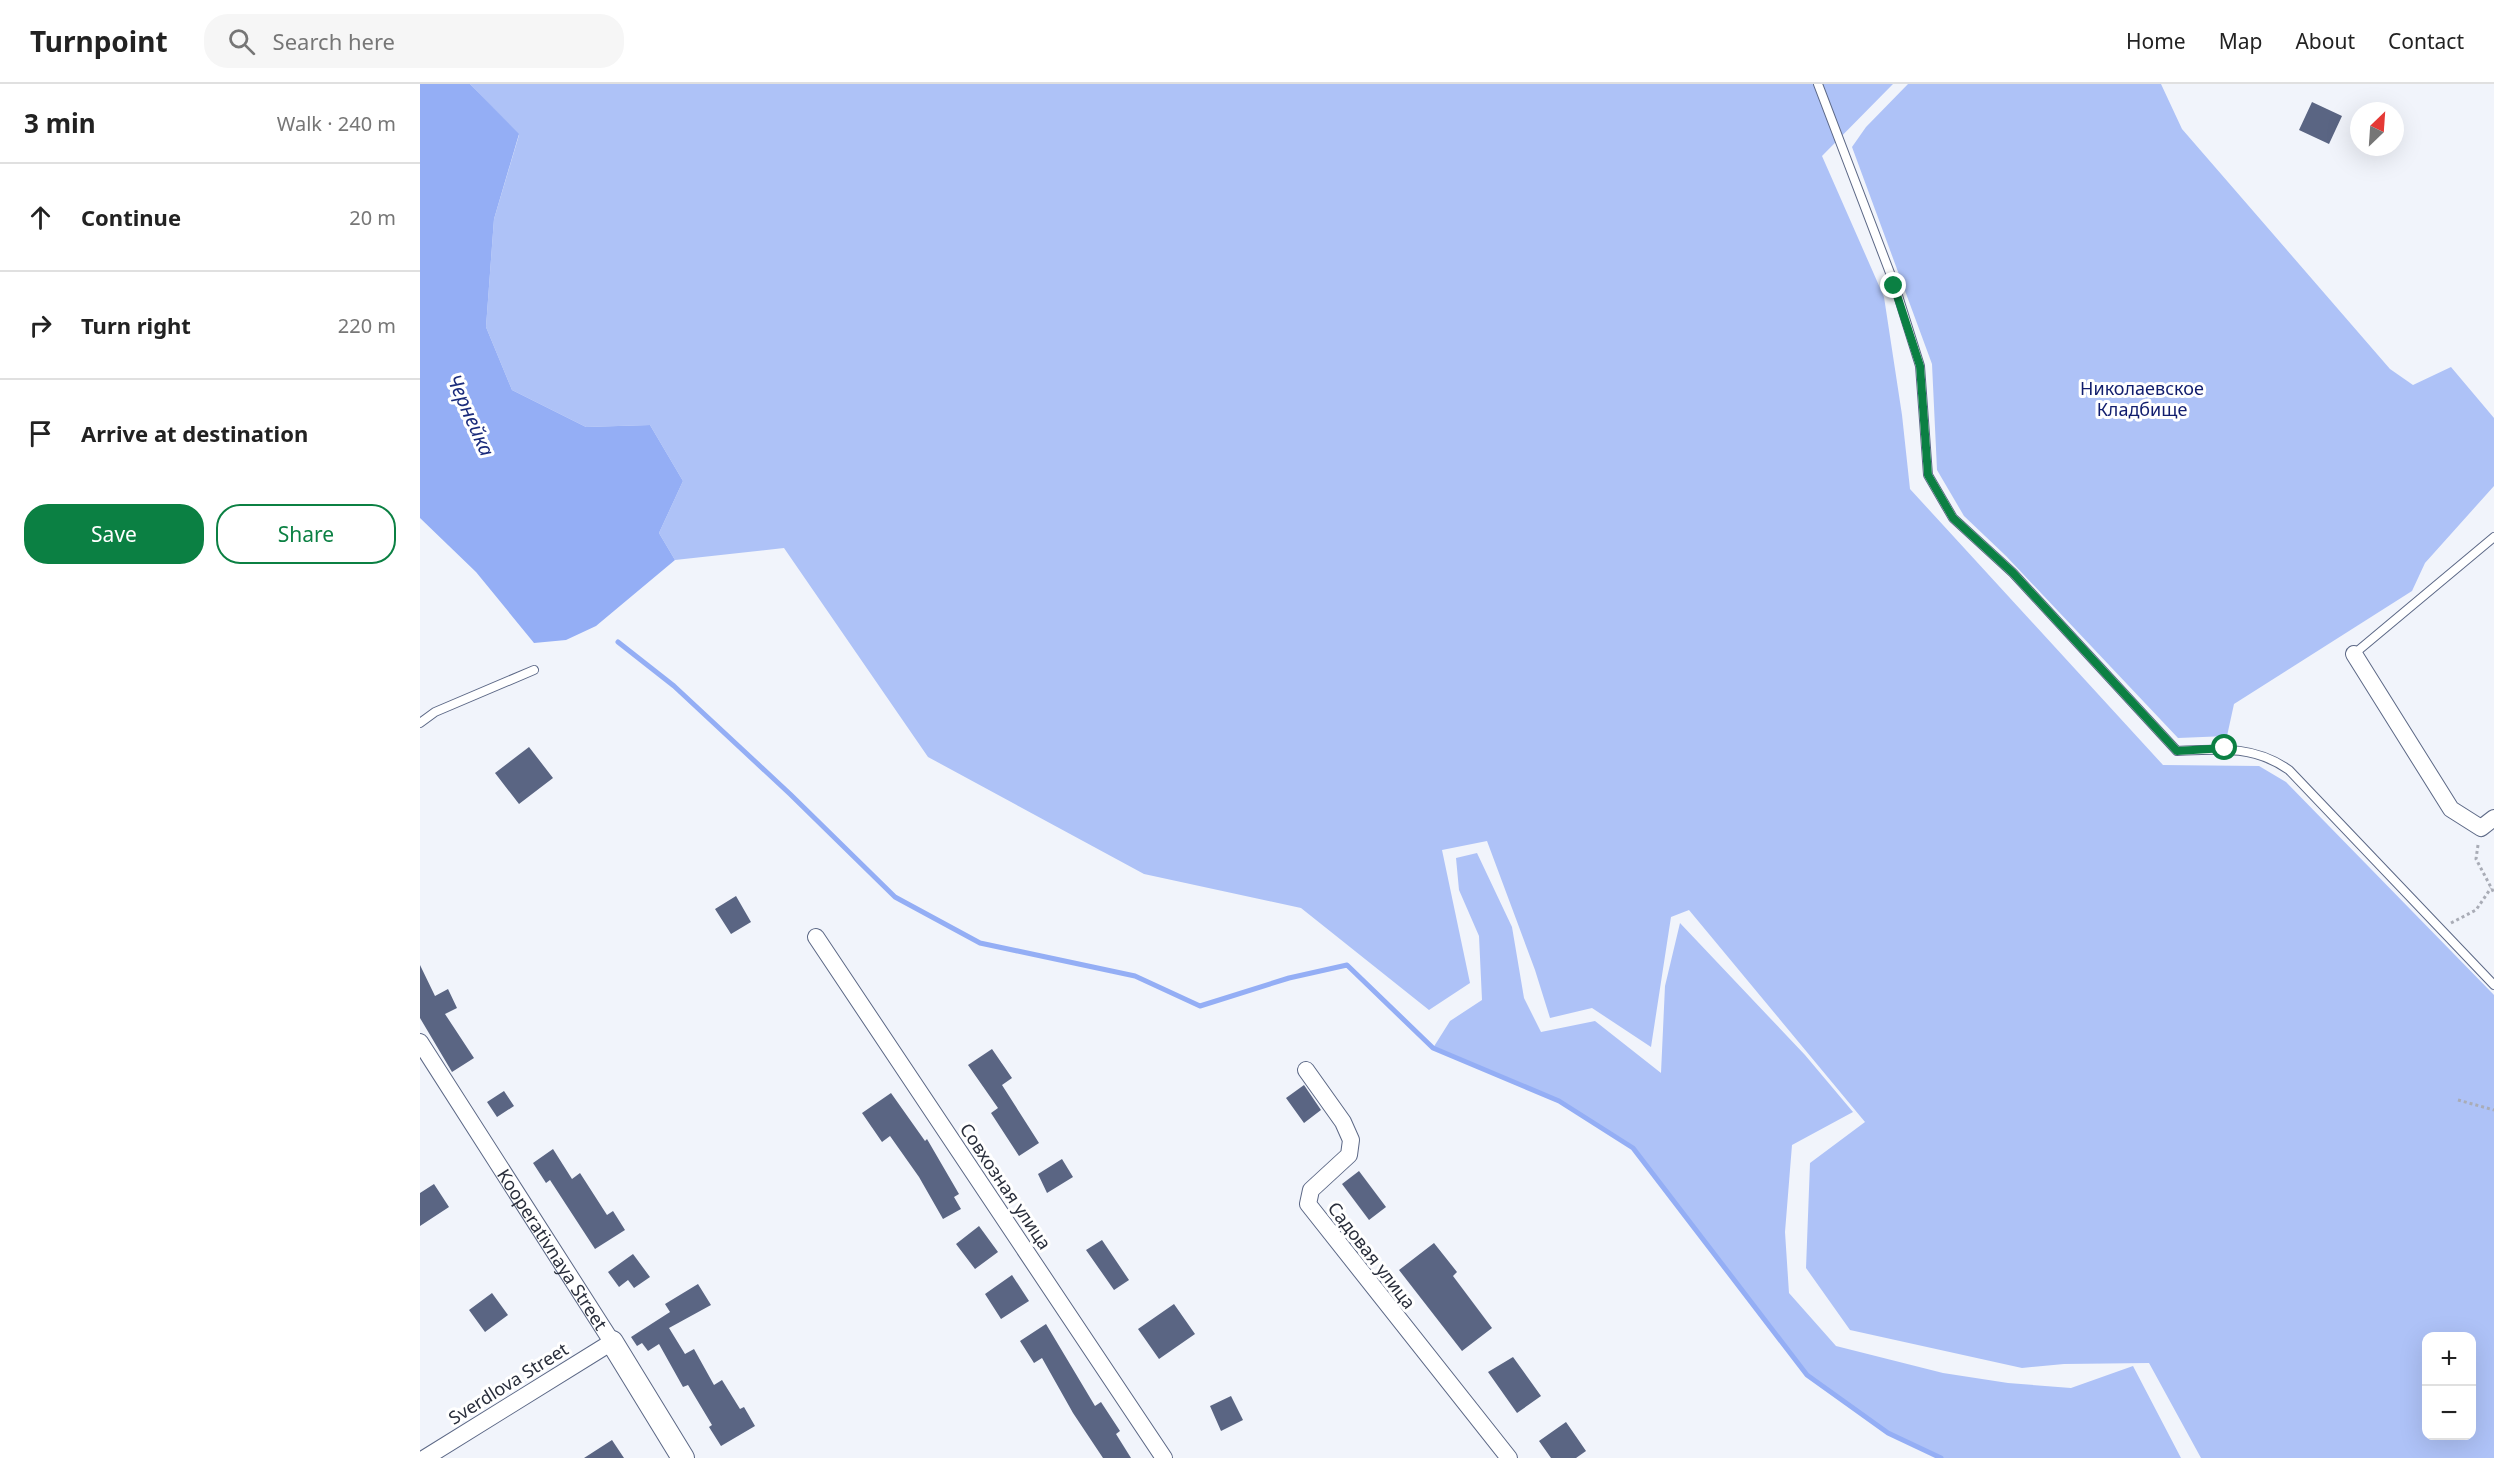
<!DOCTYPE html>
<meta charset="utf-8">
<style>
:root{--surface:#fff;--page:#f6f6f6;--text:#222;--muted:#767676;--line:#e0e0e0;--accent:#0b8043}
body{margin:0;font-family:"Noto Sans",sans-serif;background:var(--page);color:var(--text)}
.controls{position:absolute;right:18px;bottom:18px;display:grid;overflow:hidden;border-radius:12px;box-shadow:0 6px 24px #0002}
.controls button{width:54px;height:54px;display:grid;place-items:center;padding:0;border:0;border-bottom:2px solid var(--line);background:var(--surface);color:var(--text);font:30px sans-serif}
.compass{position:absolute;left:1930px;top:18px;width:54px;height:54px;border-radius:50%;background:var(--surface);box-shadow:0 6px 24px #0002;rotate:25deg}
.stop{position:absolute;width:18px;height:18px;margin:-14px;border:4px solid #0b8043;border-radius:50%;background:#fff}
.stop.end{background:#0b8043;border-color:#fff;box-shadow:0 2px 6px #0008}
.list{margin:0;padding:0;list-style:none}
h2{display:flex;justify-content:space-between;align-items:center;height:78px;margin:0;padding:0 24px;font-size:26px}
h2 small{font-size:20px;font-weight:400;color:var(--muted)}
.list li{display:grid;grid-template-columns:39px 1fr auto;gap:18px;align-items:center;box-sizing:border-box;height:108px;padding:0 24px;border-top:2px solid var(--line)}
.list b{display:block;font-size:22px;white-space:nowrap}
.list em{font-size:20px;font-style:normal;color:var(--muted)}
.actions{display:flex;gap:12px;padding:18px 24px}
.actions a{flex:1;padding:14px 0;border:2px solid var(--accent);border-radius:24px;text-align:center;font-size:21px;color:var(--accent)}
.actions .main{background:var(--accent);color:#fff}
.icon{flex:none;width:33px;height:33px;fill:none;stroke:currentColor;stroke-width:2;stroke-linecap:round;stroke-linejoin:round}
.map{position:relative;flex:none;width:2074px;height:1374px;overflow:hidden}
header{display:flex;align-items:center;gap:36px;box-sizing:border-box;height:84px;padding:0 30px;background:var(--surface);border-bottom:2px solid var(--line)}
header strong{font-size:28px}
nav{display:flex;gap:33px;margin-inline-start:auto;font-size:21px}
.search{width:420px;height:54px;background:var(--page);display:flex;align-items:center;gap:15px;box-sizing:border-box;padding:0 21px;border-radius:24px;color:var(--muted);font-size:22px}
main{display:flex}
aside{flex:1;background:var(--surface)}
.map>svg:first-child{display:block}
</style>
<header>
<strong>Turnpoint</strong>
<div class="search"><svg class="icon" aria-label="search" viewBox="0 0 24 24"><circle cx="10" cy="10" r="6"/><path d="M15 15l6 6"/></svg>Search here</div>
<nav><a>Home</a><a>Map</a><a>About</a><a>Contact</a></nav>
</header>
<main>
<aside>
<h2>3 min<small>Walk · 240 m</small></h2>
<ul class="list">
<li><svg class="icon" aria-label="ahead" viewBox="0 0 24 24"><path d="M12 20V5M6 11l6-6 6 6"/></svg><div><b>Continue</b></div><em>20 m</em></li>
<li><svg class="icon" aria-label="right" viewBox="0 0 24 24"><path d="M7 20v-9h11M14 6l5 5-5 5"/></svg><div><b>Turn right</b></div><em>220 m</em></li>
<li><svg class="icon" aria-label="arrive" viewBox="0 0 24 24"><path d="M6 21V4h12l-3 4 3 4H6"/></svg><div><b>Arrive at destination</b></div></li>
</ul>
<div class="actions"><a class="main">Save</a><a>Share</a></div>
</aside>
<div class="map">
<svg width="2074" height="1374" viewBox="0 0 2074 1374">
<rect width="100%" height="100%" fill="#f1f4fb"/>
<path fill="#aec2f7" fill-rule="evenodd" d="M50,0H1473L1402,72L1464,213L1482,331L1490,405L1743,681L1839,682L1866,698L2074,911V1374H1781L1729,1279L1644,1280L1602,1284L1430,1246L1386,1184L1390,1079L1445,1038L1269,826L1251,833L1231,963L1172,924L1130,934L1115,886L1067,757L1022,766L1050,899L1009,926L881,824L724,790L508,673L364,464L255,476L239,449L263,397L230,341L166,343L92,306L66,243L74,135L99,51ZM2006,1252H2052V1352H2006Z
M1488,0H1741L1762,45L1970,285L1993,301L2031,283L2074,334V402L2005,479L1992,507L1814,620L1807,652L1758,654L1586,472L1544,432L1517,386L1512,280L1432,63L1446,43Z
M1057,769L1092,843L1104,914L1121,948L1175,937L1241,989L1245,902L1260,839L1385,971L1433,1028L1372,1061L1365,1148L1369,1209L1416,1262L1523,1289L1588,1299L1651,1304L1713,1282L1761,1374H1521L1468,1349L1387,1291L1213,1064L1139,1017L1013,964L1030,937L1062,916L1059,852L1039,806L1036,774Z"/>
<path fill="#94aef5" d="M0,0H50L99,50L74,135L66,243L92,306L166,343L230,341L263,397L239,449L255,476L176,542L146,556L114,559L56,488L0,434Z"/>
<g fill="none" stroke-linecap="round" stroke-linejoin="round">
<path stroke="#94aef5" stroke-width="5" d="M198,558L254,602L370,710L475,813L560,859L715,892L780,922L869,894L927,881L1013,964L1139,1017L1213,1064L1387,1291L1468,1349L1521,1374"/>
</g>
<path fill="#5a6583" d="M1892,18L1922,32L1909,60L1879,46Z
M109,663L133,694L99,720L75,689Z
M316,812L331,838L311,850L295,825Z
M0,881L15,912L28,905L37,924L25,930L54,974L32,988L0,934Z
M572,965L592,994L582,1001L619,1059L599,1072L571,1029L578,1024L548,981Z
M884,1001L901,1026L884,1039L866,1014Z
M84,1007L94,1022L77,1033L67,1018Z
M471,1009L505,1057L507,1055L539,1110L534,1113L541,1125L523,1135L499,1093L470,1052L462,1058L442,1029Z
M133,1065L152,1095L160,1089L187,1131L193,1127L205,1146L175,1165L130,1096L126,1099L113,1079Z
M642,1075L653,1093L627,1109L618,1090Z
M939,1087L966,1123L949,1136L922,1100Z
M14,1100L29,1123L0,1142V1109Z
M559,1142L578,1168L555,1185L536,1160Z
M682,1156L709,1196L694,1206L666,1166Z
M1014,1159L1037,1188L1033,1192L1072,1244L1042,1267L979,1186Z
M213,1170L230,1193L214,1204L208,1196L199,1203L188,1188Z
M592,1191L609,1217L581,1235L565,1210Z
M278,1200L291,1221L249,1244L265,1270L274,1265L294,1301L302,1296L320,1325L324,1323L335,1342L301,1362L289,1343L292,1341L268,1301L263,1303L239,1260L228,1267L222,1259L217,1262L211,1253L250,1228L245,1220Z
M72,1209L88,1231L65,1248L49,1226Z
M754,1220L775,1250L739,1275L718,1245Z
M626,1240L675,1322L681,1318L700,1347L696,1350L711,1374H683L653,1329L622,1274L614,1279L600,1257Z
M1093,1273L1121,1312L1097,1329L1068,1288Z
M811,1312L823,1336L801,1347L790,1322Z
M1146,1338L1166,1367L1156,1374H1131L1119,1357Z
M192,1356L204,1374H164Z"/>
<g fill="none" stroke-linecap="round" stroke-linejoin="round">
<defs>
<path id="lane" d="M1398,0L1475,202L1500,282L1508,391L1533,434L1593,489L1757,667C1798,665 1834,661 1869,686L2074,901
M1934,570L2074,453
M0,639L15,628L114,586"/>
<g id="street">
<path d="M1934,570L2031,725L2061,744L2074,734"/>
<path d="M396,853L744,1374"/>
<path id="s1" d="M0,958L192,1258L5,1374"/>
<path d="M886,986L923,1038L931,1056L929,1071L891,1106L888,1120L1089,1374"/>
</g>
<path id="secondary" d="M192,1258L263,1374"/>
</defs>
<use href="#lane" stroke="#5c6886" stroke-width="10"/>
<use href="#street" stroke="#5c6886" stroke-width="18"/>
<use href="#secondary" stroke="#5c6886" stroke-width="24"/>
<path stroke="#a9acb6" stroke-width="3" stroke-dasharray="3 3" stroke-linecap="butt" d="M2058,761L2056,775L2074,809
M2031,839L2056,826L2071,804
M2038,1016L2074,1026"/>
<use href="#lane" stroke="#fff" stroke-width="8"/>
<use href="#street" stroke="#fff" stroke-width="16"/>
<use href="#secondary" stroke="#fff" stroke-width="22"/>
</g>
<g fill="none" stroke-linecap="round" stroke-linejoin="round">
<path stroke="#0b8043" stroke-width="8" d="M1474,202L1500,282L1508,391L1533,434L1593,489L1757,667L1805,664"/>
</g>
<g text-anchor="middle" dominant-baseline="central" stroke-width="6" stroke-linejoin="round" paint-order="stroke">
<g font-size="18" fill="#111d6d" stroke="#fff">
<text x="1722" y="304">Николаевское<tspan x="1722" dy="21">Кладбище</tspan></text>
</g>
<g font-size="18" fill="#292e3b" stroke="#fff">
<text transform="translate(586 1102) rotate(56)">Совхозная улица</text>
<text stroke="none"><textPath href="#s1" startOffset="246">Kooperativnaya Street</textPath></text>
<text transform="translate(952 1171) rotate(52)">Садовая улица</text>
<text transform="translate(88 1299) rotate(-32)">Sverdlova Street</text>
</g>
<g font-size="20" font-style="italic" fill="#1a2b7b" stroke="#fff">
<text transform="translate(51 331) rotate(66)">Чернейка</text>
</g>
</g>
</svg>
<div class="controls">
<button>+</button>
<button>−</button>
</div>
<svg class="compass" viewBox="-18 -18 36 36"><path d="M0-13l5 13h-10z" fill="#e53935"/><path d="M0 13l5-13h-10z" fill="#767676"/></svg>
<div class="stop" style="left:1805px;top:664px"></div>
<div class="stop end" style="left:1474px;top:202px"></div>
</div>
</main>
